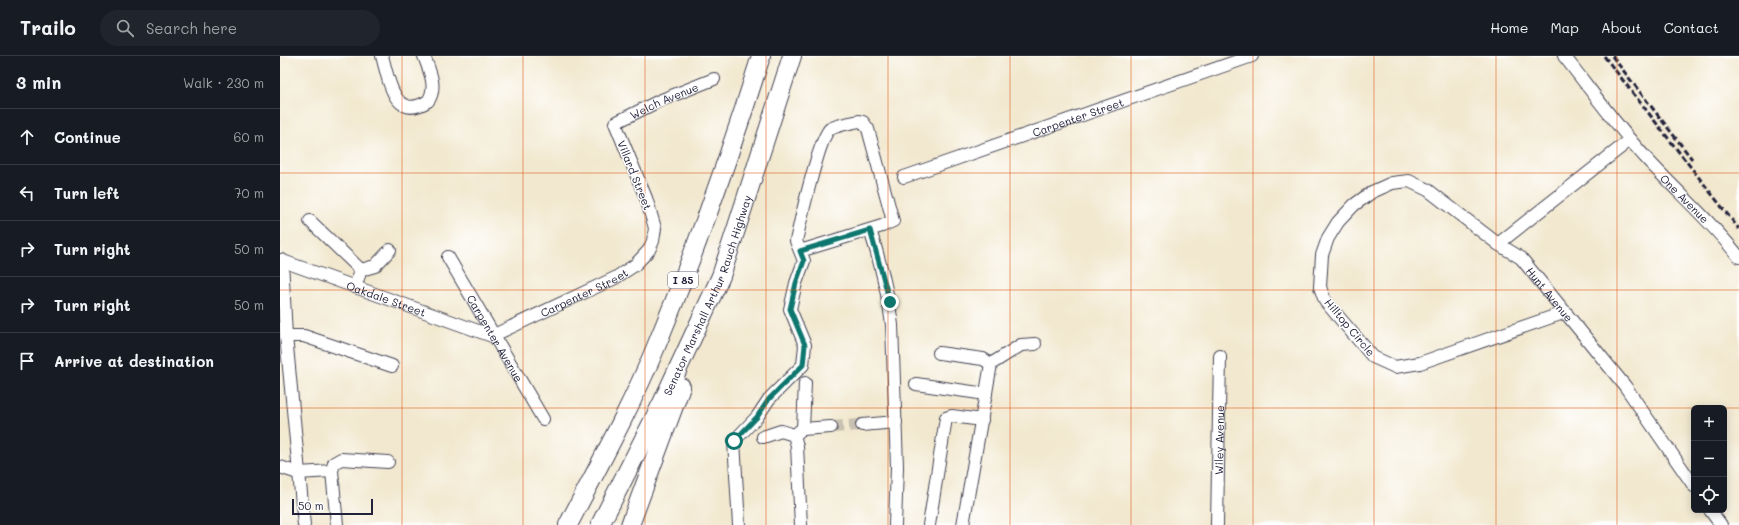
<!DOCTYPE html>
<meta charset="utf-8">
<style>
:root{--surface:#171b24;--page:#20242c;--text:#f1f3f6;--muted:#9ea1a6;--line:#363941}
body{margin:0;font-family:Mali,sans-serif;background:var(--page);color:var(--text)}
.controls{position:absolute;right:12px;bottom:12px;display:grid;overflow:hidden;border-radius:6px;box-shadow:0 2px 10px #0003}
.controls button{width:36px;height:36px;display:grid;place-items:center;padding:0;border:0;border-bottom:1px solid var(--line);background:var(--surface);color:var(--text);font:20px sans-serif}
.scale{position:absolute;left:12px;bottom:10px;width:81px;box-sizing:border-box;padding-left:4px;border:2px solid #22223b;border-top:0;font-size:11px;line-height:14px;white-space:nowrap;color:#22223b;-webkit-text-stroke:3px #fff;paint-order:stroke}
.stop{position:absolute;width:12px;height:12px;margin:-9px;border:3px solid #0f766e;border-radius:50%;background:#fff}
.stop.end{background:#0f766e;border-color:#fff;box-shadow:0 1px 4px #0008}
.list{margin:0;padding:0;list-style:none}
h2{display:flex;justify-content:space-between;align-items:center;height:52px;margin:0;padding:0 16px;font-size:17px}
h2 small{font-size:13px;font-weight:400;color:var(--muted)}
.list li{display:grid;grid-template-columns:26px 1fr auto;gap:12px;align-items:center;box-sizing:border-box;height:56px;padding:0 16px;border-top:1px solid var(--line)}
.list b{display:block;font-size:15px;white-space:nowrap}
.list em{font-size:13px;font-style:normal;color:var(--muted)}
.icon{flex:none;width:22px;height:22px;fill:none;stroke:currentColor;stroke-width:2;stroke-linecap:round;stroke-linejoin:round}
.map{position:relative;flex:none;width:1459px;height:469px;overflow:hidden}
header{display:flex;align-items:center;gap:24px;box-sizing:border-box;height:56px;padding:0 20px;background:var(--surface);border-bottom:1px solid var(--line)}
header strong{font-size:19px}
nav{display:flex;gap:22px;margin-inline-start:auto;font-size:14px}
.search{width:280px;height:36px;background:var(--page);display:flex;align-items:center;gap:10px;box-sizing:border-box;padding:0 14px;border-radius:22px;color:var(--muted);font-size:15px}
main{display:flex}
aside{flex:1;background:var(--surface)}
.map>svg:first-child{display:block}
</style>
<header>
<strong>Trailo</strong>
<div class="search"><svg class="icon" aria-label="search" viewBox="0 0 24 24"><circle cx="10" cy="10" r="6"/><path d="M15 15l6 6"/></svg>Search here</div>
<nav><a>Home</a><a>Map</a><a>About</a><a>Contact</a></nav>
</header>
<main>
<aside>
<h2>3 min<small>Walk · 230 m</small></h2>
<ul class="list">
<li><svg class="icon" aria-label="ahead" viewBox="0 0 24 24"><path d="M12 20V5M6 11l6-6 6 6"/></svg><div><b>Continue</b></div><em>60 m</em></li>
<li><svg class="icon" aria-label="left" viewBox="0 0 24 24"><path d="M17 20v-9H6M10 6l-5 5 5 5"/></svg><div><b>Turn left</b></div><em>70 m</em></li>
<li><svg class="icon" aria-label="right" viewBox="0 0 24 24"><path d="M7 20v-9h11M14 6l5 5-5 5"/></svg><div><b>Turn right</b></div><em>50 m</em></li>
<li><svg class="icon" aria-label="right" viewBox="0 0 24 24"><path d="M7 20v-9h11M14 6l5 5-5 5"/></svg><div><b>Turn right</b></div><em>50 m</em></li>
<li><svg class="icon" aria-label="arrive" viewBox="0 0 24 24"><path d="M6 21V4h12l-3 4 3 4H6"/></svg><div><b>Arrive at destination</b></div></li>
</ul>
</aside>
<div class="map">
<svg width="1459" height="469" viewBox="0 0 1459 469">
<rect width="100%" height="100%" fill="#fff"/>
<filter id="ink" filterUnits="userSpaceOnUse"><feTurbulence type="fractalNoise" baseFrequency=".025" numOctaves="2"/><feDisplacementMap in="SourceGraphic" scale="8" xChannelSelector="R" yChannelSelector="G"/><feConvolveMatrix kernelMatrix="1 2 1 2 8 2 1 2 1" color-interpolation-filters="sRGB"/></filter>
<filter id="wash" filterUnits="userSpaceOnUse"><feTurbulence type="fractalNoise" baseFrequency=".012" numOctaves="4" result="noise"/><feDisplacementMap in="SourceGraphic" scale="16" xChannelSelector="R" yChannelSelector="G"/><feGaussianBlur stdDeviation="0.9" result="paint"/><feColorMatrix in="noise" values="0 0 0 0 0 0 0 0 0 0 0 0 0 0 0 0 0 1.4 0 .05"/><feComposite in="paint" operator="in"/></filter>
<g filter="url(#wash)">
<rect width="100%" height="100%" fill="#f2e8cf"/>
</g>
<g filter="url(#ink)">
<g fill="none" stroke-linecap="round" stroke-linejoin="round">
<path stroke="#c8c0b1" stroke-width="12" stroke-dasharray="12 6" stroke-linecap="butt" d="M551,371L582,369"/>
<defs>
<g id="minor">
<path d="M102,0C109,24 114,66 148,45C158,31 149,14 144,0"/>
<path id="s1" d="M1284,0C1311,34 1336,69 1365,101C1396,135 1431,165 1459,201"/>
<path id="s2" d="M624,121L972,0"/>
<path d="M30,165L81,214L75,231"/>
<path d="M590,174C600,205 608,236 612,269L617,411L615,469"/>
<path d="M1218,188L1350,84"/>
<path id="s3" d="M168,201L263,363"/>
<path id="s4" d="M0,204L212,280L335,222L355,209L369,194L373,185L375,172L366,142L335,67L379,45L434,23"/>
<path d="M2,204L6,280L24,469"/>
<path d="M81,214L95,210L110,194"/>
<path id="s5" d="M1286,256L1140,307L1115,311L1093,301L1045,245L1040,231L1042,199L1048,182L1058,166L1074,149L1092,136L1112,127L1129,125L1148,134L1218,188L1241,202L1345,330L1414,430"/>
<path d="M6,280H24L112,310"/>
<path d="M659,297L703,303L711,308"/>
<path d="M636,328L706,338"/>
<path d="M582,369L616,366"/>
<path d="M523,373L525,327"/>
<path d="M517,377L522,373L551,371"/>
<path d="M483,381L501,375L514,379L517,390L521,469"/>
<path d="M0,411L18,417L52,415"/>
<path d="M1430,454L1441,469"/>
<path d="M57,469L52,415L54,407L61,403L108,406"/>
<path d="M459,469L454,385L477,361L489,343L523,309L525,289L510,253L516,227L524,205L516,185C520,167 539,81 550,73C557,69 571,67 579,65L583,66L588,73L613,165L602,170L520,195"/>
<path d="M649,469L666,362L672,360L702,364"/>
<path d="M683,469L711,308L741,289L755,288"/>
<path id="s6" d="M937,469L940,300"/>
</g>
<g id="highway">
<path d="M288,469C318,411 350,353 375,293C415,197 450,99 481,0"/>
<path id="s7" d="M320,469L382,347L441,220L512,0"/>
<path d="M350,469L401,331"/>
</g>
</defs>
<use href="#minor" stroke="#414051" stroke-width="14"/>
<use href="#highway" stroke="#414051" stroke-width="20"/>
<use href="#minor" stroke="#fff" stroke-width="12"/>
<use href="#highway" stroke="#fff" stroke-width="18"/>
<path stroke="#22223b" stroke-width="3" stroke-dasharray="6 3" stroke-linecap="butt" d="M1324,0L1459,173
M1332,0L1412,103"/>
</g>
</g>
<g fill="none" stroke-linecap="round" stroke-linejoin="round" filter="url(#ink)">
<path stroke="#0f766e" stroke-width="5" d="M454,385L477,361L489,343L523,309L525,289L510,253L516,227L524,205L520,195L590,174L610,246"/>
</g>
<path fill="none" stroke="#de560e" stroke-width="1" stroke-opacity="0.55" d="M122,0V469M243,0V469M365,0V469M486,0V469M608,0V469M730,0V469M851,0V469M973,0V469M1094,0V469M1216,0V469M1337,0V469M0,117H1459M0,234H1459M0,352H1459"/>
<g text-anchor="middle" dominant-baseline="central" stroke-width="3" stroke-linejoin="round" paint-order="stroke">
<rect fill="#fff" stroke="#646476" stroke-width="1" x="388" y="216" width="30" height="16" rx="3"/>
<g font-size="10" font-weight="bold" fill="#22223b">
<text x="403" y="224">I 85</text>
</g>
<g font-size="11" fill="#22223b" stroke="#fff">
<text stroke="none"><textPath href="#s4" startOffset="595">Welch Avenue</textPath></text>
<text stroke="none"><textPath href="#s2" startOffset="184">Carpenter Street</textPath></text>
<text transform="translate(355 119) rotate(68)">Villard Street</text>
<text stroke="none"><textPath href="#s1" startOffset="187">One Avenue</textPath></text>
<text stroke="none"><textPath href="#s4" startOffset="327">Carpenter Street</textPath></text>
<text stroke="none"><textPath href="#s5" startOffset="629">Hunt Avenue</textPath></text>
<text stroke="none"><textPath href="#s7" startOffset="254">Senator Marshall Arthur Rauch Highway</textPath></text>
<text stroke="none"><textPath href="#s4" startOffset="113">Oakdale Street</textPath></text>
<text transform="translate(1070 271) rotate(50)">Hilltop Circle</text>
<text stroke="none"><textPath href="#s3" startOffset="94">Carpenter Avenue</textPath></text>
<text stroke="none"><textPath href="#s6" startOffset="85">Wiley Avenue</textPath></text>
</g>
</g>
</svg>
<div class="controls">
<button>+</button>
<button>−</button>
<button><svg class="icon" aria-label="locate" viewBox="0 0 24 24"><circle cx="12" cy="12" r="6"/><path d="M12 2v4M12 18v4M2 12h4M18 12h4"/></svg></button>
</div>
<div class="scale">50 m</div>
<div class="stop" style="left:454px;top:385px"></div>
<div class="stop end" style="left:610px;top:246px"></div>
</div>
</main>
